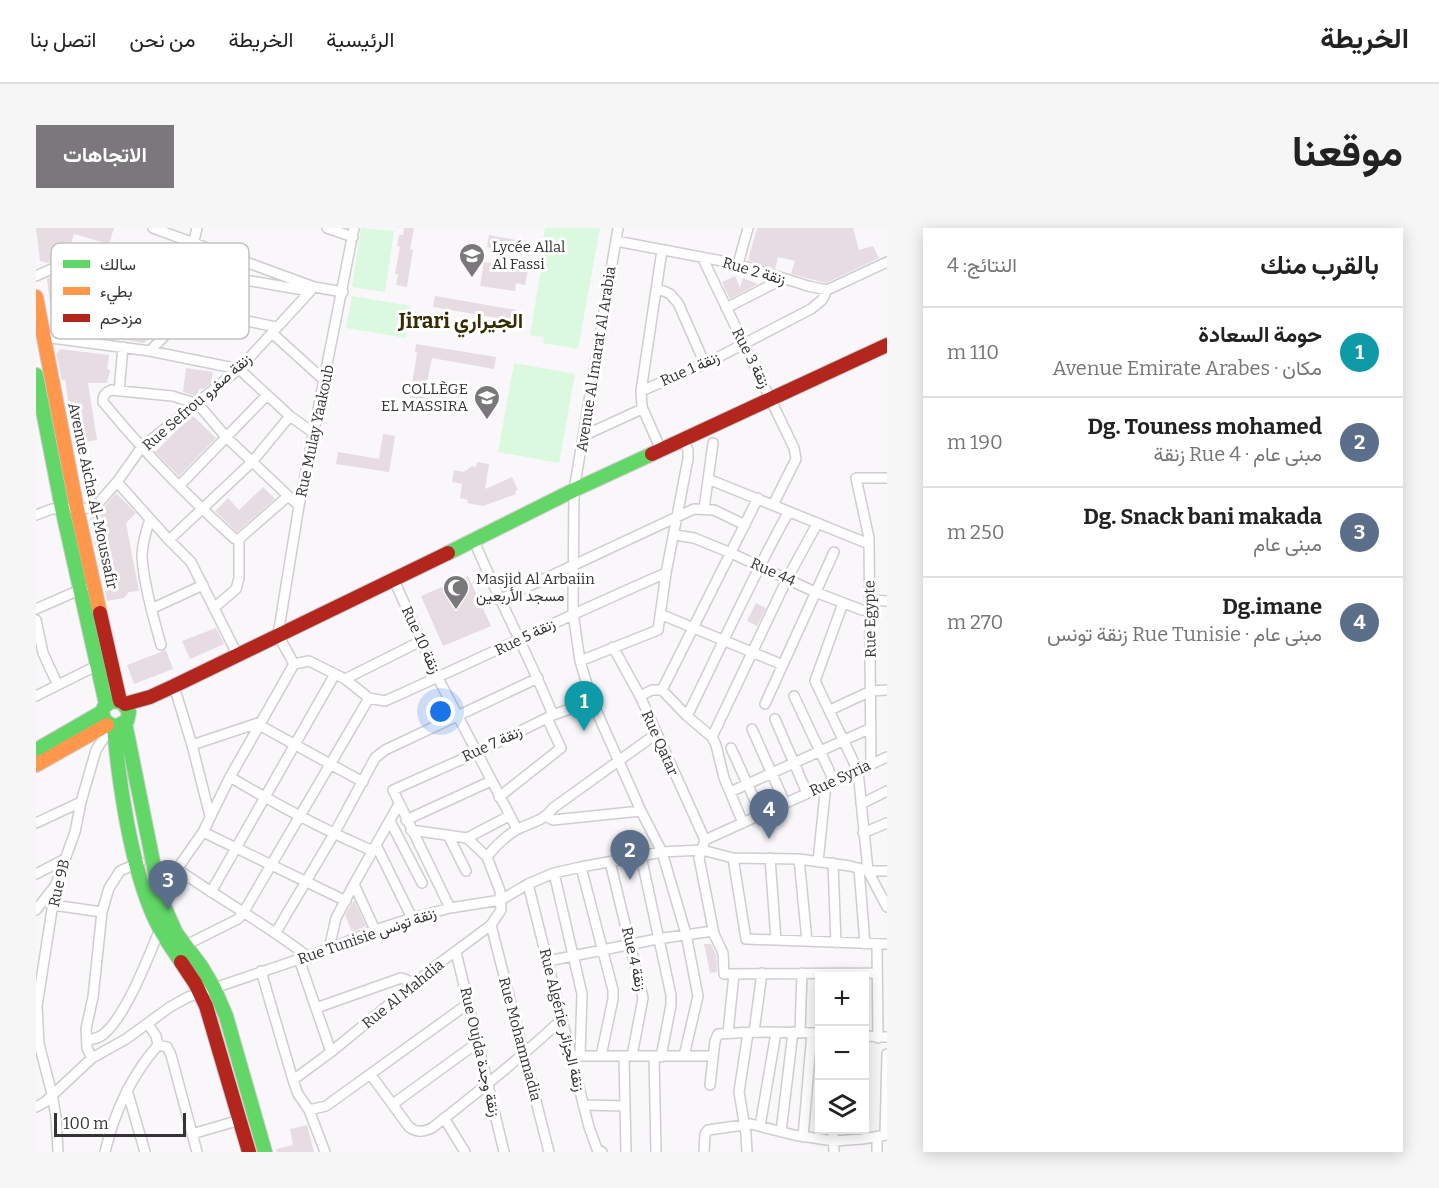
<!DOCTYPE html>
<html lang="ar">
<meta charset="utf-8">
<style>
:root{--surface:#fff;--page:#f6f6f6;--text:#222;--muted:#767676;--line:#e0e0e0;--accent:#7a787a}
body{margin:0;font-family:Bitter,Vazirmatn,serif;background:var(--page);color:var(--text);direction:rtl}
.controls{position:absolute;right:18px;bottom:18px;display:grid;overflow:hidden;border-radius:0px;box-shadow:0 3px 15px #0003}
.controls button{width:54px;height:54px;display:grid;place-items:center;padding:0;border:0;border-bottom:2px solid var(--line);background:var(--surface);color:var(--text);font:30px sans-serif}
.scale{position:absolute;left:18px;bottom:15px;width:132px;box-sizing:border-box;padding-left:6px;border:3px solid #353335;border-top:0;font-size:16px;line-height:21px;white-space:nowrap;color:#353335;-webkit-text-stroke:4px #fff;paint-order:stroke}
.you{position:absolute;left:405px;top:484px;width:21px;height:21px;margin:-15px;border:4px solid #fff;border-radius:50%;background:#1a73e8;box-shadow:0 0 0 9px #1a73e833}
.badge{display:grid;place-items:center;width:39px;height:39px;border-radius:50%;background:var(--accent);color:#fff;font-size:20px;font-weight:700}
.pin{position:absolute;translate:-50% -50px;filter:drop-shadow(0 2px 3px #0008)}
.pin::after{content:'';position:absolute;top:32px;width:21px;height:18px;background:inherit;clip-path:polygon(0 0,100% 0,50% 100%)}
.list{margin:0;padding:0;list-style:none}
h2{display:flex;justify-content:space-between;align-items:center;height:78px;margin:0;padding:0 24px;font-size:26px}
h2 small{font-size:20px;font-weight:400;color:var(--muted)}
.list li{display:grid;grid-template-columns:39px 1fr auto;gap:18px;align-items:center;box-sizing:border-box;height:90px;padding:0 24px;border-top:2px solid var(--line)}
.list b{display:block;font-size:22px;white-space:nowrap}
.list p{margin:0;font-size:20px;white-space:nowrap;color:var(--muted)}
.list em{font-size:20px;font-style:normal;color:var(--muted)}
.icon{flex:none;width:33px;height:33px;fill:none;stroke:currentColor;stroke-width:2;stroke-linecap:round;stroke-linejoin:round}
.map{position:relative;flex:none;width:851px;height:924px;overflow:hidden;direction:ltr;border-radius:0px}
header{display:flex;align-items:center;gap:36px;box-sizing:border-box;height:84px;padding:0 30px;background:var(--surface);border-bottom:2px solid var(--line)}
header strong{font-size:28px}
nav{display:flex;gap:33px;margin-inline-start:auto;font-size:21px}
.intro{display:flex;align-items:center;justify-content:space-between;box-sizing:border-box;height:144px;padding:0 36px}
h1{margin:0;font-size:42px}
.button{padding:15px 27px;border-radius:0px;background:var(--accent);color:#fff;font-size:21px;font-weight:700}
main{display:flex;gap:36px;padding:0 36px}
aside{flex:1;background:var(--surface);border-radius:0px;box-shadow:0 3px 15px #0003}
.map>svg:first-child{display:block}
</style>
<header>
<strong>الخريطة</strong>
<nav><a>الرئيسية</a><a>الخريطة</a><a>من نحن</a><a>اتصل بنا</a></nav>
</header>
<div class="intro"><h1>موقعنا</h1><a class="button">الاتجاهات</a></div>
<main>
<aside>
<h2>بالقرب منك<small>النتائج: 4</small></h2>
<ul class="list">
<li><span class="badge" style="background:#0f9aa8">1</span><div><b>حومة السعادة</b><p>مكان · Avenue Emirate Arabes</p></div><em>110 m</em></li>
<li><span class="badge" style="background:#5c6f8a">2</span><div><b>Dg. Touness mohamed</b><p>مبنى عام · Rue 4 زنقة</p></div><em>190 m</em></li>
<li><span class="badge" style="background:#5c6f8a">3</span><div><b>Dg. Snack bani makada</b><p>مبنى عام</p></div><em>250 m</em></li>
<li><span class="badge" style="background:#5c6f8a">4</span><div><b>Dg.imane</b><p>مبنى عام · Rue Tunisie زنقة تونس</p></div><em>270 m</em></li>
</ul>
</aside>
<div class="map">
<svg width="851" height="924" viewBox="0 0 851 924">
<rect width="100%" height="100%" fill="#f9f7fa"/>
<path fill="#dbf9de" d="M325,0L358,3L349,64L316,59Z
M509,0H564L542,121L507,115L508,109L494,107L506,35L503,34Z
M316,68L375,78L370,110L310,100Z
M478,135L539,146L523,235L462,224Z"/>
<path fill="#e6dce1" d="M0,0H78L73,16L38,6L31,29L12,35L4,33Z
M368,0H378L374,21L377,22L371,59L360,57L362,46H359L364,19L361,18L363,7H367Z
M721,0H817L823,22L837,18L843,30L790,55L774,51L755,46L759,33L742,29L739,41L712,32Z
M453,7L495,15L493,27L451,19Z
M448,34L492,42L489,57L480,55L479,63L444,58Z
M81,38L106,41L102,72L76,71L15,81L11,51L21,46Z
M132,46L159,50L157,64L108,115L17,100L15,83L89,95L114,63L130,65Z
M699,48L704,60L707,50L722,56L694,71L686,54Z
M399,68L480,82L477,97L461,94V90L397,79Z
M380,116L460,129L458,141L396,130L386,177L373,175L381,125L379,124Z
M24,121L73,127L71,141L74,142L71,155H52L61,212L49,214L48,207L38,209L29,152H26L20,126Z
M150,140L177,144L175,155L167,161H163L162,165L159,168L147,164Z
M156,187L180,210L143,248L119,224Z
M347,206L359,208L353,244L300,236L302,224L343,231Z
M441,234L453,236L449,261L476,249L482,262L479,263L480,266L447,278L431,275L432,272L424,270L426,256L416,254L418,242L428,244L436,238L440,239Z
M227,259L239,271L201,304L179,283L192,270L203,282Z
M80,265L100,285L90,295L103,363L93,364L88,370L71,373L62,330L69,328L59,319L54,288L63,285Z
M432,348L455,398L407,418L385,368Z
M720,375L730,380L721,398L711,393Z
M180,400L188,416L154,431L146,413Z
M130,422L137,441L98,456L91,437Z
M318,672L330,698L316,704L309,687Z
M668,716H675L680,727L681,744L674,745Z
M271,897L278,924H241L240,921L257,917L254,901Z"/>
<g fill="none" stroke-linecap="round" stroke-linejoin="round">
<defs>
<path id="street" d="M117,0L278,59L307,64
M291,0L317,9
M318,0L263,278L242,407L258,436L273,433L309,451L333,470L349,473C443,431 535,386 630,345
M582,0L538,262L537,385L544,433L556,473L605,583L626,624L650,706L662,768L648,828
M580,13L702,36L772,58L791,62L851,34
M666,29L758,220L760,231L737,277
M702,36L712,0
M151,42L161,0
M0,48L20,39L56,29L88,28L151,42L273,63
M621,60L634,66L642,75L669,136
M690,80L739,55L742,49
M154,81L240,99
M236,105L289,153
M8,109L114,123L203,141L254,188L279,206
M114,123L186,48
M83,163L87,119
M605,163L669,136L775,81L786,72L791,62
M547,208L606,181
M625,222L606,179L605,163L626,22
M672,251L833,316
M81,254L133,312L155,334L201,426
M143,258L231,167
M251,269L203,311H199C151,268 107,223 67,174C67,167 69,165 75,162L136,168L162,176L190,209L263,278
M668,281L677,215
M0,287L16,281L58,280L81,254L105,220L203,141L278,59
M114,291C110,303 106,316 106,328C107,354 118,392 125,417
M639,307L658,310L695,325L779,364L826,382L834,383
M133,312L216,234L254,188
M438,313C463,372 493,428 517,487
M357,350L402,450L481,601
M463,372L658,281L678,282L709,297
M834,372L851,373
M807,375L779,453L822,543L832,643H851
M179,379L200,361L203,350V311
M0,381L48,360
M115,381L167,357
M624,386L747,437
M0,392L7,425L19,451
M577,419L604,468L669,612
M544,433L622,402L630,345L652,231V222L647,211
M309,451L385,413
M138,458L156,517L174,588
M626,462L722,270
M0,468L60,438
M604,468L616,462H626L651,488L676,509L680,517L688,550L707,595
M758,468L798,553
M729,476L798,324
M794,482L835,463L851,462
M651,488C685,420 715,351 752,285
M739,491L771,565
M223,497L327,554
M716,501L749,575
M676,509L751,351L781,296
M156,517L225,494
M695,520L725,586
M835,535L833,310L820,250H851
M194,549C241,577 288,602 337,623
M694,564L835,500
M463,569L525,520L511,490
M825,576L851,563
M511,589L517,592L605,583
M370,592L455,553
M354,593L386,655
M0,595L45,574
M167,604L310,673
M827,605L851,595
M412,607L430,643
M431,610L473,588
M340,617L376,690
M605,628L635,767V777L625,829
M451,629C458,619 473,605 484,600C497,594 509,592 517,580L620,506
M697,630L710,711L851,716
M734,630L740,712
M763,631L771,713
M574,634L607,770L596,828
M782,634L789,565L787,559
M797,635L800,715
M545,639L577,762V771L565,828
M823,640L829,716
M141,641C184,671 230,696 271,728
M518,645L546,766L544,828
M0,646L27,632
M121,656L141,641L167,604L194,549L258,436
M318,656L339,702
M492,656L553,899L561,921L566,924
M175,664L299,446
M17,677L66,684
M414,680L357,562L440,525L517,487L556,473
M0,682L19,658
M455,697L513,924
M240,704L298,606L339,530L349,522L502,450
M841,716L842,810
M150,717L202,691L207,685L333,470
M293,721L300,690L318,656L363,576
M420,724L468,924
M263,731L295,824
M512,733L621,711L677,703
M225,743L257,852L262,866L273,882L289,924
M841,745L688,746L687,725L678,706L663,630L669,612L851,529
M280,780L365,750L371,752L377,756
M718,804L726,745
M764,804L766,745
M692,805L698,746
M828,808L851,809
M51,812C58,811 64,810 69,805C91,785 112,730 124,701
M122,817L131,819L135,827L161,924
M538,828H677
M588,828L590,924
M618,828L620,924
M56,830L51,820L50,801L57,769L66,684L73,660L84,643L104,634
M335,847L373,899C381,905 387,904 396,900C441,865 485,830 526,791
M257,852L295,824L401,737L455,697L465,682L464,663L451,629L431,610L375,602
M674,857L679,813L682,806L718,804L784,805
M91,862L109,924
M357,876L441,815
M547,877L589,878
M0,879L9,874L56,830L90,811L134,779L152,769L293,721L339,702L376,690L414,680L465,672L492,656L518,645L545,639L626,624L666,622L697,630L763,631L814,638L832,643L851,679
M273,882L290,878L433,775
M408,890L429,924
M724,898L740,805
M797,902L798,924
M745,904L757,804
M156,906L204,892
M849,907L851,826
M767,909L776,805
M22,924L20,889L16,866L3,816L1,778L20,656L39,604L45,574L60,522L75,499
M69,924C78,885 96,847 122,817L120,808L112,796
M668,924L669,906L672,902L715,896L758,907L798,913L826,911L851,907
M711,924L710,906L703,864L712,805
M841,924V910"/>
<path id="fast" d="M0,147L26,280L70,476
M412,325L538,262L616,226
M89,495L124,669L140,705L165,738L178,760L190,788L229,924
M78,499C83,556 95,639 119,691C126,707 136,720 145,734
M0,522L66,484L68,479L75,473L86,474L93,484L91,493L79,499L69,493L66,484"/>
<path id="slow" d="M0,69L41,281L64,385
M0,537L71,497"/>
<path id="jam" d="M616,226L851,117
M64,385L84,473
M89,476L114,469L138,458L412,325
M145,734L159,755L170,778L213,924"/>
</defs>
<use href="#street" stroke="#cfcdcf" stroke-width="12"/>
<use href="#fast" stroke="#cfcdcf" stroke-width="16"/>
<use href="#slow" stroke="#cfcdcf" stroke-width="16"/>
<use href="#jam" stroke="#cfcdcf" stroke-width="16"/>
<use href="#street" stroke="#fefefe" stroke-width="9"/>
<use href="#fast" stroke="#63d668" stroke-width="14"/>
<use href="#slow" stroke="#ff974d" stroke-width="14"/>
<use href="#jam" stroke="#b3261e" stroke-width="14"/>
</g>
<defs>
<symbol id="school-pin" viewBox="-11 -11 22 30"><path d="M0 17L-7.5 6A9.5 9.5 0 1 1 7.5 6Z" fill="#7a787a" stroke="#fff"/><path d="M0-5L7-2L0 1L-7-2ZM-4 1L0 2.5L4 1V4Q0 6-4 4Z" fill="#fff"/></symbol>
<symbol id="mosque-pin" viewBox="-11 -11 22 30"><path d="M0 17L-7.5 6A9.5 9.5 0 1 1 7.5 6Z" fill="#7a787a" stroke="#fff"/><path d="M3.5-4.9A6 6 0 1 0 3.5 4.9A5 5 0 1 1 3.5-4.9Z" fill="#fff"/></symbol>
</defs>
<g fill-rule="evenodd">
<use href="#school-pin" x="421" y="13" width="30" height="40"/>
<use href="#school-pin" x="436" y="155" width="30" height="40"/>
<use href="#mosque-pin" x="405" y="345" width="30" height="40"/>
</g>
<g text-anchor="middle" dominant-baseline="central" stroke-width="6" stroke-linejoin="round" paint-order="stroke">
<g font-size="15" fill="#353335" stroke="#fff" text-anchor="start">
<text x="456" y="19">Lycée Allal<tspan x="456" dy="17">Al Fassi</tspan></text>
<text x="432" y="161" text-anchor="end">COLLÈGE<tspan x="432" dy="17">EL MASSIRA</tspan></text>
<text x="440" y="351">Masjid Al Arbaiin<tspan x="440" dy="17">مسجد الأربعين</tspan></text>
</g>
<g font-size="15" fill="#353335" stroke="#fff">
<text transform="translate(718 43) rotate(16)">Rue 2 زنقة</text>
<text transform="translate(715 130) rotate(63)">Rue 3 زنقة</text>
<text transform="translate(560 131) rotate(-81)">Avenue Al Imarat Al Arabia</text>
<text transform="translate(654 141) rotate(-24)">Rue 1 زنقة</text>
<text transform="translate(161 174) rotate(-41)">Rue Sefrou زنقة صفرو</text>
<text transform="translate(279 203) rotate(-78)">Rue Mulay Yaakoub</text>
<text transform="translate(57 268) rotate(78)">Avenue Aicha Al-Moussafir</text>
<text transform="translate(737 344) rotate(24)">Rue 44</text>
<text transform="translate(834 391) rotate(-91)">Rue Egypte</text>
<text transform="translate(489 409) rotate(-26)">Rue 5 زنقة</text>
<text transform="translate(385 412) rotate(65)">Rue 10 زنقة</text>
<text transform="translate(624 515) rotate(66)">Rue Qatar</text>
<text transform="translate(456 516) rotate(-25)">Rue 7 زنقة</text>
<text transform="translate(804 550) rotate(-25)">Rue Syria</text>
<text transform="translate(23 655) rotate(-77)">Rue 9B</text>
<text transform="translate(331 708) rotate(-19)">Rue Tunisie زنقة تونس</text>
<text transform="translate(598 731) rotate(77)">Rue 4 زنقة</text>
<text transform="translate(367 766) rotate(-39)">Rue Al Mahdia</text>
<text transform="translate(526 792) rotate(76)">Rue Algérie زنقة الجزائر</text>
<text transform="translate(484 811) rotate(75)">Rue Mohammadia</text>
<text transform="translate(444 824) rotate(77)">Rue Oujda زنقة وجدة</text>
</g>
<g font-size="21" font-weight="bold" fill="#342d01" stroke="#fff">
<text x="425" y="93">Jirari الجيراري</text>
</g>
</g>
<rect x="15" y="15" width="198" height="96" rx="9" fill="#fff" stroke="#c2c2c2" stroke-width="1.5"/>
<rect x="27" y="32" width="27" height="8" fill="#63d668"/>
<rect x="27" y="59" width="27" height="8" fill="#ff974d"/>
<rect x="27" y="86" width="27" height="8" fill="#b3261e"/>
<g font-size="16" fill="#353335">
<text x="64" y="42">سالك</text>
<text x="64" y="69">بطيء</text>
<text x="64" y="96">مزدحم</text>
</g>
</svg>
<div class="controls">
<button>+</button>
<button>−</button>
<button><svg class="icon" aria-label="layers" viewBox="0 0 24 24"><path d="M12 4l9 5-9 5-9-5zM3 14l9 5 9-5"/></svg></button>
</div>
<div class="scale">100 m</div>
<div class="you"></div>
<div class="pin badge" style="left:548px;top:503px;background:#0f9aa8">1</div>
<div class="pin badge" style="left:594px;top:652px;background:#5c6f8a">2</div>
<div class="pin badge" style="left:132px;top:682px;background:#5c6f8a">3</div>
<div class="pin badge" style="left:733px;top:611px;background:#5c6f8a">4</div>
</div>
</main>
